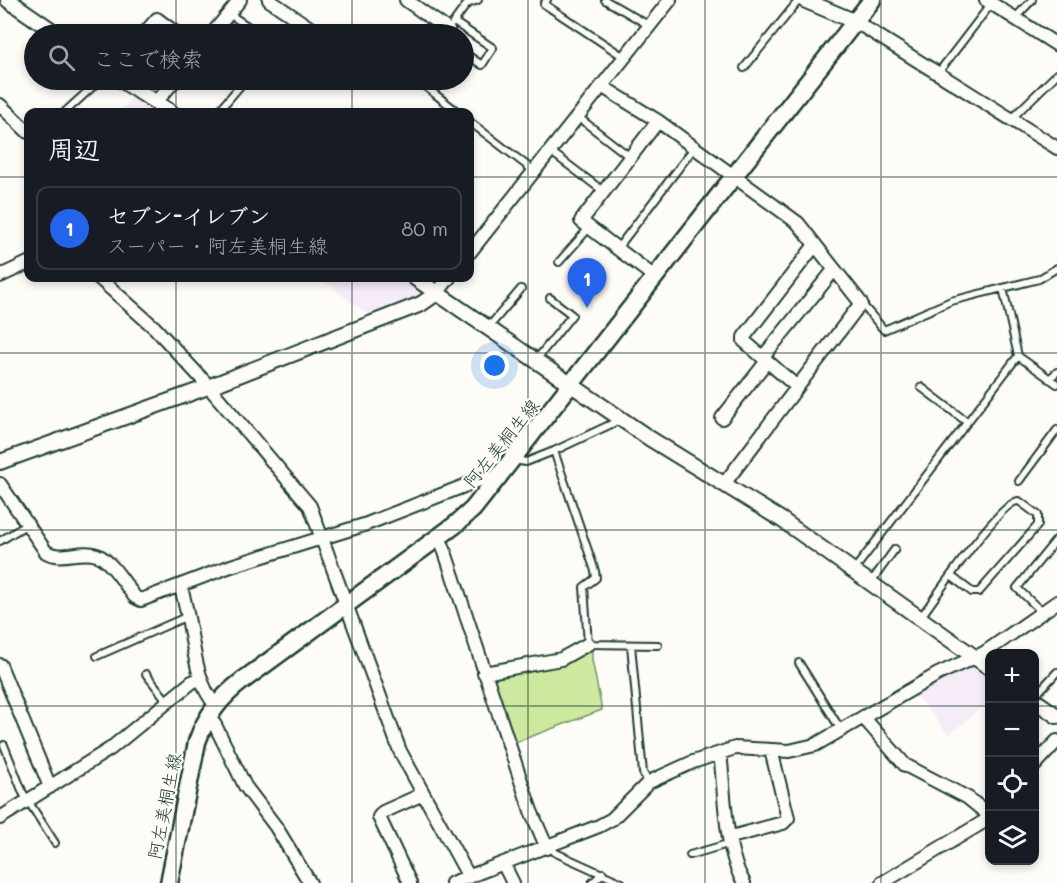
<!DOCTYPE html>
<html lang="ja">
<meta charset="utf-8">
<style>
:root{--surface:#171b24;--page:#20242c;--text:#f1f3f6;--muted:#9ea1a6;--line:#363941;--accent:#2563eb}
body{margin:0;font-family:Mali,"Klee One",sans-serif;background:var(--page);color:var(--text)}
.controls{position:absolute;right:18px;bottom:18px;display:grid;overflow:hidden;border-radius:12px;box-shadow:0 3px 9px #0003}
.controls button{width:54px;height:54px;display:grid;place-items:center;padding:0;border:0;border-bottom:2px solid var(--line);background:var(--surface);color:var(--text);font:30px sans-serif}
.you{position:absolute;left:495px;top:366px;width:21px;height:21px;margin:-15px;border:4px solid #fff;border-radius:50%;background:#1a73e8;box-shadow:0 0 0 9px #1a73e833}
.badge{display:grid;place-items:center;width:39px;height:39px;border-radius:50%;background:var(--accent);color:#fff;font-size:20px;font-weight:700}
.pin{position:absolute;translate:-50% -50px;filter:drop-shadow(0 2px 3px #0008)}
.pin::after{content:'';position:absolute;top:32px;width:21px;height:18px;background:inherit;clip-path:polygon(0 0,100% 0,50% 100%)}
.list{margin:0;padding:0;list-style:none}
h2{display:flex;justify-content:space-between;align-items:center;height:78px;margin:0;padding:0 24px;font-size:26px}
h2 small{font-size:20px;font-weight:400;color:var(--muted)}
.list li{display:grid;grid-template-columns:39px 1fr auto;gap:18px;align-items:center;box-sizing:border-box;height:84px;margin:0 12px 12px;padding:0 12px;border:2px solid var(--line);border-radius:12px}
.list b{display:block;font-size:22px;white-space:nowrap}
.list p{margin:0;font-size:20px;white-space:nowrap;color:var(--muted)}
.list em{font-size:20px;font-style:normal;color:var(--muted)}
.icon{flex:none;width:33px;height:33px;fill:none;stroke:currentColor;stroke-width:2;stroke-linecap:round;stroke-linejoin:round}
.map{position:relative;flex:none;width:1057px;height:883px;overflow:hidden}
.search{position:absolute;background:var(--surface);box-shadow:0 3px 9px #0003;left:24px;top:24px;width:450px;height:66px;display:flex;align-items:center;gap:15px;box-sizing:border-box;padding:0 21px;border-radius:33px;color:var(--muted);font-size:22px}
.panel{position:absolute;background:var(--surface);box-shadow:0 3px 9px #0003;left:24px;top:108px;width:450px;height:174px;border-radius:12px}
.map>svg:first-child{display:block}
</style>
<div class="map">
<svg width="1057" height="883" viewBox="0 0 1057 883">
<rect width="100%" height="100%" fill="#fdfcf7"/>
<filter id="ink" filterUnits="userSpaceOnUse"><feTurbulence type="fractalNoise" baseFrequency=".0167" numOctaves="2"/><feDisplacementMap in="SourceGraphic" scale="12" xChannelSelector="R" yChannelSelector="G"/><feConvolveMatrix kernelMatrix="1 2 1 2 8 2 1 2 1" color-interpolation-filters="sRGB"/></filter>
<g filter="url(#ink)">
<path fill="#f5ecf7" d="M135,96L160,112H119Z
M320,278H406L426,291L422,296L371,317Z
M974,664L989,675V701L949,735L913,692Z"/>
<path fill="#cde99f" stroke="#76936a" stroke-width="1.5" d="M592,648V660L602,710L511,744L490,680L497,675Z"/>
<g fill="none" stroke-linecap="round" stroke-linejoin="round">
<defs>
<path id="service" d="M547,0L544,4L624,57
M605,0L650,26
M229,14L260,34
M1015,18L1032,0
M454,22L493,48L482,65L464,53
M453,23L467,4L478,0
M744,68L799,0
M938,73L991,4
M417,80L458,112
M65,112L100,80
M218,112L245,80
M578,117L630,157
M1011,119L1057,74
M470,122L534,171
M550,151L603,191
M617,249L694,148
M559,262L589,228
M1003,288L1018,356L1057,384
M861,303L884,330L951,301L1039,279L1057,268
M488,328L521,289
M536,360L572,315L550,298
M1049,379L1057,372
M921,387L967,422
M554,451L595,571L596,578L584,587L588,644L658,645
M514,460L526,462L554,451L620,420
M1019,481L1057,430
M0,541L26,525
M854,570L1018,356
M871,582L895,549
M1042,612L1017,588L1057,539
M921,617C934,599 1002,499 1019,501L1038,515V525L979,592H972L951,576
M631,645L643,773L649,782
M97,656L188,616
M799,663L841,730
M146,674L168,702
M1034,697L1057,672
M4,745L23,793L55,843
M549,847L556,853L622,883
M690,855L731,843
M592,883L603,873"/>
<path id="minor" d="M269,0L319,34
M406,0L448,30
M986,0L1057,45
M856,22L1057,148
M144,34L157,19L177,34
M212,34L240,0
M603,87L658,121L798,223L861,303L724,484
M156,102L175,80
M0,105L28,132
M470,252L670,0
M0,276L28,263
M99,278L155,328L203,380L310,506L400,751L469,877
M656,278L581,221L658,121
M437,293L449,278
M763,357L834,270
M797,387L744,341V337L815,245
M722,418L767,361
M0,484L46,552C62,561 80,549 97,555C112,561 125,585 135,597L141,600L231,566L364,525L482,479L500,478
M438,538L443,546L531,811L547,848
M180,586C193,619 191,681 216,705
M0,665L50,787
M484,673L561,659L588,644
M208,717L215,725L245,786L276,827L310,883
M863,717L905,765L968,798L990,816
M720,753C725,792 724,850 744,883
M1034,766L1057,741
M0,818L110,749L192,682L201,678
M731,837L783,823L788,818L771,750
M504,865L513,883
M410,883L379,817L383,812L423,794
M452,883L599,826L612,819L649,782L693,762L735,748L789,751L815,745L938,674L984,653L1057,602
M882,883L990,818"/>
<path id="tertiary" d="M8,0L57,34
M804,0L856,22
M121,80L171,112
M415,278L649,438L782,520L990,668
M0,462L208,387L421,304L437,293
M1034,700L1057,716"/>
<path id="secondary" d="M169,883L197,742C206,716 220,698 242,681L455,525L473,509L872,0"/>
</defs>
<use href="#service" stroke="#1f3d34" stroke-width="10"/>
<use href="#minor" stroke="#1f3d34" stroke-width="16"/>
<use href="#tertiary" stroke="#1f3d34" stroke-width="18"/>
<use href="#secondary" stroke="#1f3d34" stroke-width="21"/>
<use href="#service" stroke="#fdfcf7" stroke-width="6"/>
<use href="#minor" stroke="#fdfcf7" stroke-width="12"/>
<use href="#tertiary" stroke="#fdfcf7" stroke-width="14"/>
<use href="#secondary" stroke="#fdfcf7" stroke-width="16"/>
</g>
</g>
<path fill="none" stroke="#1f3d34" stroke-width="1.5" stroke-opacity="0.55" d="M176,0V34M352,0V34M528,0V883M705,0V883M881,0V883M176,80V112M352,80V112M0,177H28M470,177H1057M176,278V883M352,278V883M0,353H1057M0,530H1057M0,706H990M1034,706H1057"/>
<g text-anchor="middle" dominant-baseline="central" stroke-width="4.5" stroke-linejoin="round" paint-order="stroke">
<g font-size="18" fill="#1f3d34" stroke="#fdfcf7">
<text transform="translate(501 443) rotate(-51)">阿左美桐生線</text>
<text transform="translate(164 806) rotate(-79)">阿左美桐生線</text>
</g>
</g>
</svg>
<div class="controls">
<button>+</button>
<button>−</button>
<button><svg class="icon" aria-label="locate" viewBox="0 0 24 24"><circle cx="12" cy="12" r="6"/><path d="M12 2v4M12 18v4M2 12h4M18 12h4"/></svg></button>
<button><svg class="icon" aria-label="layers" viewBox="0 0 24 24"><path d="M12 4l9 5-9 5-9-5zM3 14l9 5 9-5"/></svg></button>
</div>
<div class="you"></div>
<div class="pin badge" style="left:587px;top:308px">1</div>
<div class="search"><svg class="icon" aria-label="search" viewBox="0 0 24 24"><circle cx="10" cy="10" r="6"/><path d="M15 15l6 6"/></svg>ここで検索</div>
<section class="panel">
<h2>周辺<small></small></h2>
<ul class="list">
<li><span class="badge">1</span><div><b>セブン-イレブン</b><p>スーパー · 阿左美桐生線</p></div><em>80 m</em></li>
</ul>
</section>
</div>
